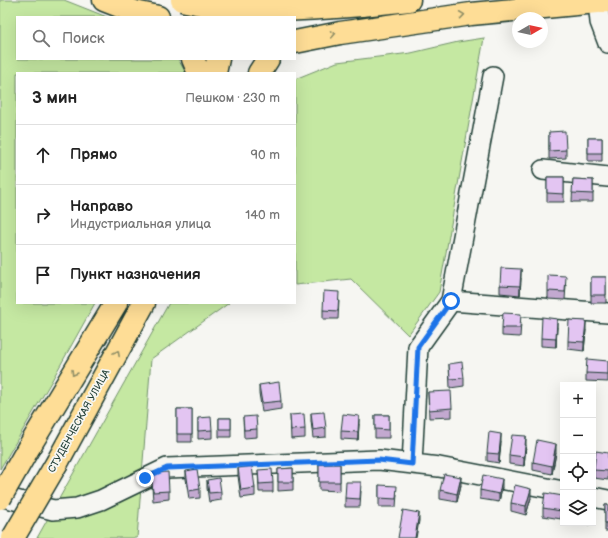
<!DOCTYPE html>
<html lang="ru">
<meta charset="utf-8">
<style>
:root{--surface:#fff;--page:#f2f2f2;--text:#222;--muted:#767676;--line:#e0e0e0}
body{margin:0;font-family:"Balsamiq Sans",sans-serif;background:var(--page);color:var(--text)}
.controls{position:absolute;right:12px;bottom:12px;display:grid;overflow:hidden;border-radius:0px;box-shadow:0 4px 16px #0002}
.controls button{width:36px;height:36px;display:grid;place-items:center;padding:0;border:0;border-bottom:1px solid var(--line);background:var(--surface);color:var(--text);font:20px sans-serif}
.compass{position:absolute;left:512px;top:12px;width:36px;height:36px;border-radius:50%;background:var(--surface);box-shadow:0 4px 16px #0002;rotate:81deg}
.stop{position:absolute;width:12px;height:12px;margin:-9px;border:3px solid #1a73e8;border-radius:50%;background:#fff}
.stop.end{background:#1a73e8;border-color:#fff;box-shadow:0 1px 4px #0008}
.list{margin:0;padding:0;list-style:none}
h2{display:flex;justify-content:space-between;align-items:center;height:52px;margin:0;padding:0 16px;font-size:17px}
h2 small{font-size:13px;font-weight:400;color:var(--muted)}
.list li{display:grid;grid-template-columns:26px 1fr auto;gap:12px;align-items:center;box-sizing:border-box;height:60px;padding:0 16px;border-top:1px solid var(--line)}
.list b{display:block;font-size:15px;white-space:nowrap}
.list p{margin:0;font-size:13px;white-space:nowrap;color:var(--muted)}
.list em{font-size:13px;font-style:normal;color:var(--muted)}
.icon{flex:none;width:22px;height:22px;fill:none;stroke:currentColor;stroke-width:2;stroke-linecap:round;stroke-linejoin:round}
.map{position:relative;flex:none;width:608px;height:538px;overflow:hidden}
.search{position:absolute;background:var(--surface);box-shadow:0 4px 16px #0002;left:16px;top:16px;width:280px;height:44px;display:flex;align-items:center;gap:10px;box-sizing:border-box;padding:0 14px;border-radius:0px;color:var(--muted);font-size:15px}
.panel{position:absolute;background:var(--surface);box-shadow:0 4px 16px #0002;left:16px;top:72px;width:280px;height:232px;border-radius:0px}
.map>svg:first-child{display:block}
</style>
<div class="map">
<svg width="608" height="538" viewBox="0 0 608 538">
<rect width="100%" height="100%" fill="#f6f6f2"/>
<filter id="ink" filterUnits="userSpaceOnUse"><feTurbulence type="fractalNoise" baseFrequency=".025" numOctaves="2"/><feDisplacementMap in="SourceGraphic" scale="8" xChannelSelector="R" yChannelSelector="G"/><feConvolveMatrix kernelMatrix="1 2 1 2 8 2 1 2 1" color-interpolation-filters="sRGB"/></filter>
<g filter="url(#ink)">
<path fill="#c5e8a2" stroke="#72926b" d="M0,0H64L107,17H17V59H178L186,73H17V303H95L51,382L0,469Z
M484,38L439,292L408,335L351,279L295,285V79L337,62L411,53L458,42Z
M169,303H229L151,359L137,538H37Z"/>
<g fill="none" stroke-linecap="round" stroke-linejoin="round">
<defs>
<path id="minor" d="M598,2L600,22L608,43
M543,170L608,177
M451,301L608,313
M412,464L418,347L451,301L493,76
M0,496L53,510L77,508L101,500L167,468L379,460L439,467L563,491
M593,497L608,500"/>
<path id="major" d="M104,0L135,12L158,17
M362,5L409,0
M295,42L340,33L471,14L608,1
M193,59L199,73
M215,73L218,59
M259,73L268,59
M29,447L116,303
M58,461L144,303"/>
</defs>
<use href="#minor" stroke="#1f3d34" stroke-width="22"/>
<use href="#major" stroke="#1f3d34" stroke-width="25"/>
<use href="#minor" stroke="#f6f6f2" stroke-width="19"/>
<use href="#major" stroke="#fedd96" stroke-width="22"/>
<defs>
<path id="major-bridge" d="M182,0C239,14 304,10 362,5
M0,498L29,447
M13,538L58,461"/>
</defs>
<use href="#major-bridge" stroke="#1f3d34" stroke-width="25" stroke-linecap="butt"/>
<use href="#major-bridge" stroke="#fedd96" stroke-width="22"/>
</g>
<path fill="#c3a9d0" stroke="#1f3d34" d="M549,132L566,150V158L549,159Z
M588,138H602V161H588Z
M547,177H564V202H547Z
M573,179L593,180V202H572Z
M591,277H606V303H591Z
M521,278L520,295L500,293V285Z
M566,285L565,300L548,299V291Z
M339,300L338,319H323V310Z
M521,322L520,337L502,336V328Z
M557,327L556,347L541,346V338Z
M586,330L584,351L568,349V341Z
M608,361V382L586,381V373Z
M449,364L464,378V386L450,388Z
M259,385L281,401V409L262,412L259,393Z
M428,392L452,408V417L429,418Z
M177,409H192V442H177Z
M311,413L326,428V437L313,438L311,421Z
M290,415L305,429V438L291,439Z
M375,415H389V438H375Z
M243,417L257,429V437L244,438Z
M198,418L212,430V438L198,439Z
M219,418H231V437H219Z
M359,424L358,440L341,439V431Z
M501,442L499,463L487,461V453Z
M526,445L524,466L509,464V455Z
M556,453L552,474L533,470V462Z
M608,453V480L594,478V470Z
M563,457V470H562Z
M319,464H340V491L319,490Z
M238,468L255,488V496L241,498L238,476Z
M293,468V490L278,491V469Z
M258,470L273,483V492H259Z
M186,471L200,489V498L189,499L186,479Z
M151,473L169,491V499L153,501Z
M207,480L221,492V500L209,502L207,488Z
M379,485L397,494L396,507H379Z
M461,485L457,502L440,499V490Z
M502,487L499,502L480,499V490Z
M361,491L360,507H345V498Z
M563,496V505L561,519L543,516V508Z
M531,498L526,515L511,511V503Z
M605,505H608V531H605Z
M575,523H589V525Z"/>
<path fill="#9f8aa9" stroke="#1f3d34" d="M521,269V278L520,295V286Z
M557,319V327L556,347V339Z
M586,321V330L584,351V342Z
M359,416V424L358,440V432Z
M501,434V442L499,463V454Z
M526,436V445L524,466V457Z
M556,444V453L552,474V466Z
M461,477V485L457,502V494Z
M502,479V487L499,502V494Z
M531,489V498L526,515V506Z
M563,497V505L561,519V511Z
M419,513V521L416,538H415Z"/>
<path fill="#e3c5f2" stroke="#1f3d34" d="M565,131L566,150L549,151V132Z
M588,138H602V153H588Z
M547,177H564V194L547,193Z
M573,179L593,180V194L572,193Z
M501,268L521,269L520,286L500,285Z
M548,275L566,276L565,292L548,291Z
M591,277H606V295H591Z
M324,291L339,292L338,311L323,310Z
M503,313L521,314L520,328H502Z
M542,317L557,319L556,339L541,338Z
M569,320L586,321L584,342L568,341Z
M587,359L608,361V374L586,373Z
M462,362L464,378L450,379L449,364Z
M279,382L281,401L262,403L259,385Z
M451,391L452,408L429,410L428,392Z
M177,409H192V434H177Z
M324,412L326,428L313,430L311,413Z
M304,414L305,429L291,430L290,415Z
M343,414L359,416L358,432L341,431Z
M375,415H389V430L375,429Z
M256,416L257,429L244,430L243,417Z
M211,417L212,430L198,431V418Z
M219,418H231V429H219Z
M489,432L501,434L499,454L487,453Z
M512,435L526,436L524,457L509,455Z
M537,440L556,444L552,466L533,462Z
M596,451L608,453V471L594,470Z
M319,464H340V482H319Z
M252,466L255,488L241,490L238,468Z
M293,468V482H278V469Z
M197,469L200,489L189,491L186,471Z
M272,469L273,483L259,484L258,470Z
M168,472L169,491L153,492L151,473Z
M444,474L461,477L457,494L440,490Z
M483,475L502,479L499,494L480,490Z
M219,478L221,492L209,493L207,480Z
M346,482H361L360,499L345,498Z
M379,485L397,486L396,499L379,498Z
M515,485L531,489L526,506L511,503Z
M545,493L563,496L561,511L543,508Z
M605,505H608V523H605Z
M403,510L419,513L415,538H398Z"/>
<defs><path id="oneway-chevron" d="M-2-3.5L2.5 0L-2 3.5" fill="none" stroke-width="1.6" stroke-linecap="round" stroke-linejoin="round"/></defs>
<g stroke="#8e8d65">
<use href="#oneway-chevron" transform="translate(462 15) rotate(-8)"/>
<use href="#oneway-chevron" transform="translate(333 34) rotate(-11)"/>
<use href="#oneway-chevron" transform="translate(117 353) rotate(-62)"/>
<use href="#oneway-chevron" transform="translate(74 373) rotate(121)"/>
</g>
</g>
<g fill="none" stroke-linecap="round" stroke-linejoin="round" filter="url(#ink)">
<path stroke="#1a73e8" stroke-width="5" d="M145,478L167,468L379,460L412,464L418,347L451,301"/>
</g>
<g text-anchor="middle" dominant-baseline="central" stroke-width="3.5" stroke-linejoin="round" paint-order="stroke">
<g font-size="10" fill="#1f3d34" stroke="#f6f6f2">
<text transform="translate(79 421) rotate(-61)">СТУДЕНЧЕСКАЯ УЛИЦА</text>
</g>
</g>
</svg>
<div class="controls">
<button>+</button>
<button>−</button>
<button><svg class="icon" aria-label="locate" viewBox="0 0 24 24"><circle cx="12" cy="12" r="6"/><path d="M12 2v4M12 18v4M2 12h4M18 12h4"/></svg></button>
<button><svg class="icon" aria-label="layers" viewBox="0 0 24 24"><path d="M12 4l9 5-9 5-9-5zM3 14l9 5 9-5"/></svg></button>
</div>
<svg class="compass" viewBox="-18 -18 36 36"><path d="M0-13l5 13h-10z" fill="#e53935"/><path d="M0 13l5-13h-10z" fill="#767676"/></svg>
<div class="stop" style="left:451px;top:301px"></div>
<div class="stop end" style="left:145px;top:478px"></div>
<div class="search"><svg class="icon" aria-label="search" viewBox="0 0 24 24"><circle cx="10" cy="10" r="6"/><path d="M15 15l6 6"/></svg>Поиск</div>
<section class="panel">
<h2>3 мин<small>Пешком · 230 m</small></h2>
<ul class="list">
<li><svg class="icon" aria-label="ahead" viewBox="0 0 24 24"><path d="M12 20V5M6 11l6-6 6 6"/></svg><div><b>Прямо</b></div><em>90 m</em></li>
<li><svg class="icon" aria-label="right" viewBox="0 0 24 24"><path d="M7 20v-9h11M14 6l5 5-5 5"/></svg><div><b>Направо</b><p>Индустриальная улица</p></div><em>140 m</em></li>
<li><svg class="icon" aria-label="arrive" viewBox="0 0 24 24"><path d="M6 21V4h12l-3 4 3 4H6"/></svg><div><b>Пункт назначения</b></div></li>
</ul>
</section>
</div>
